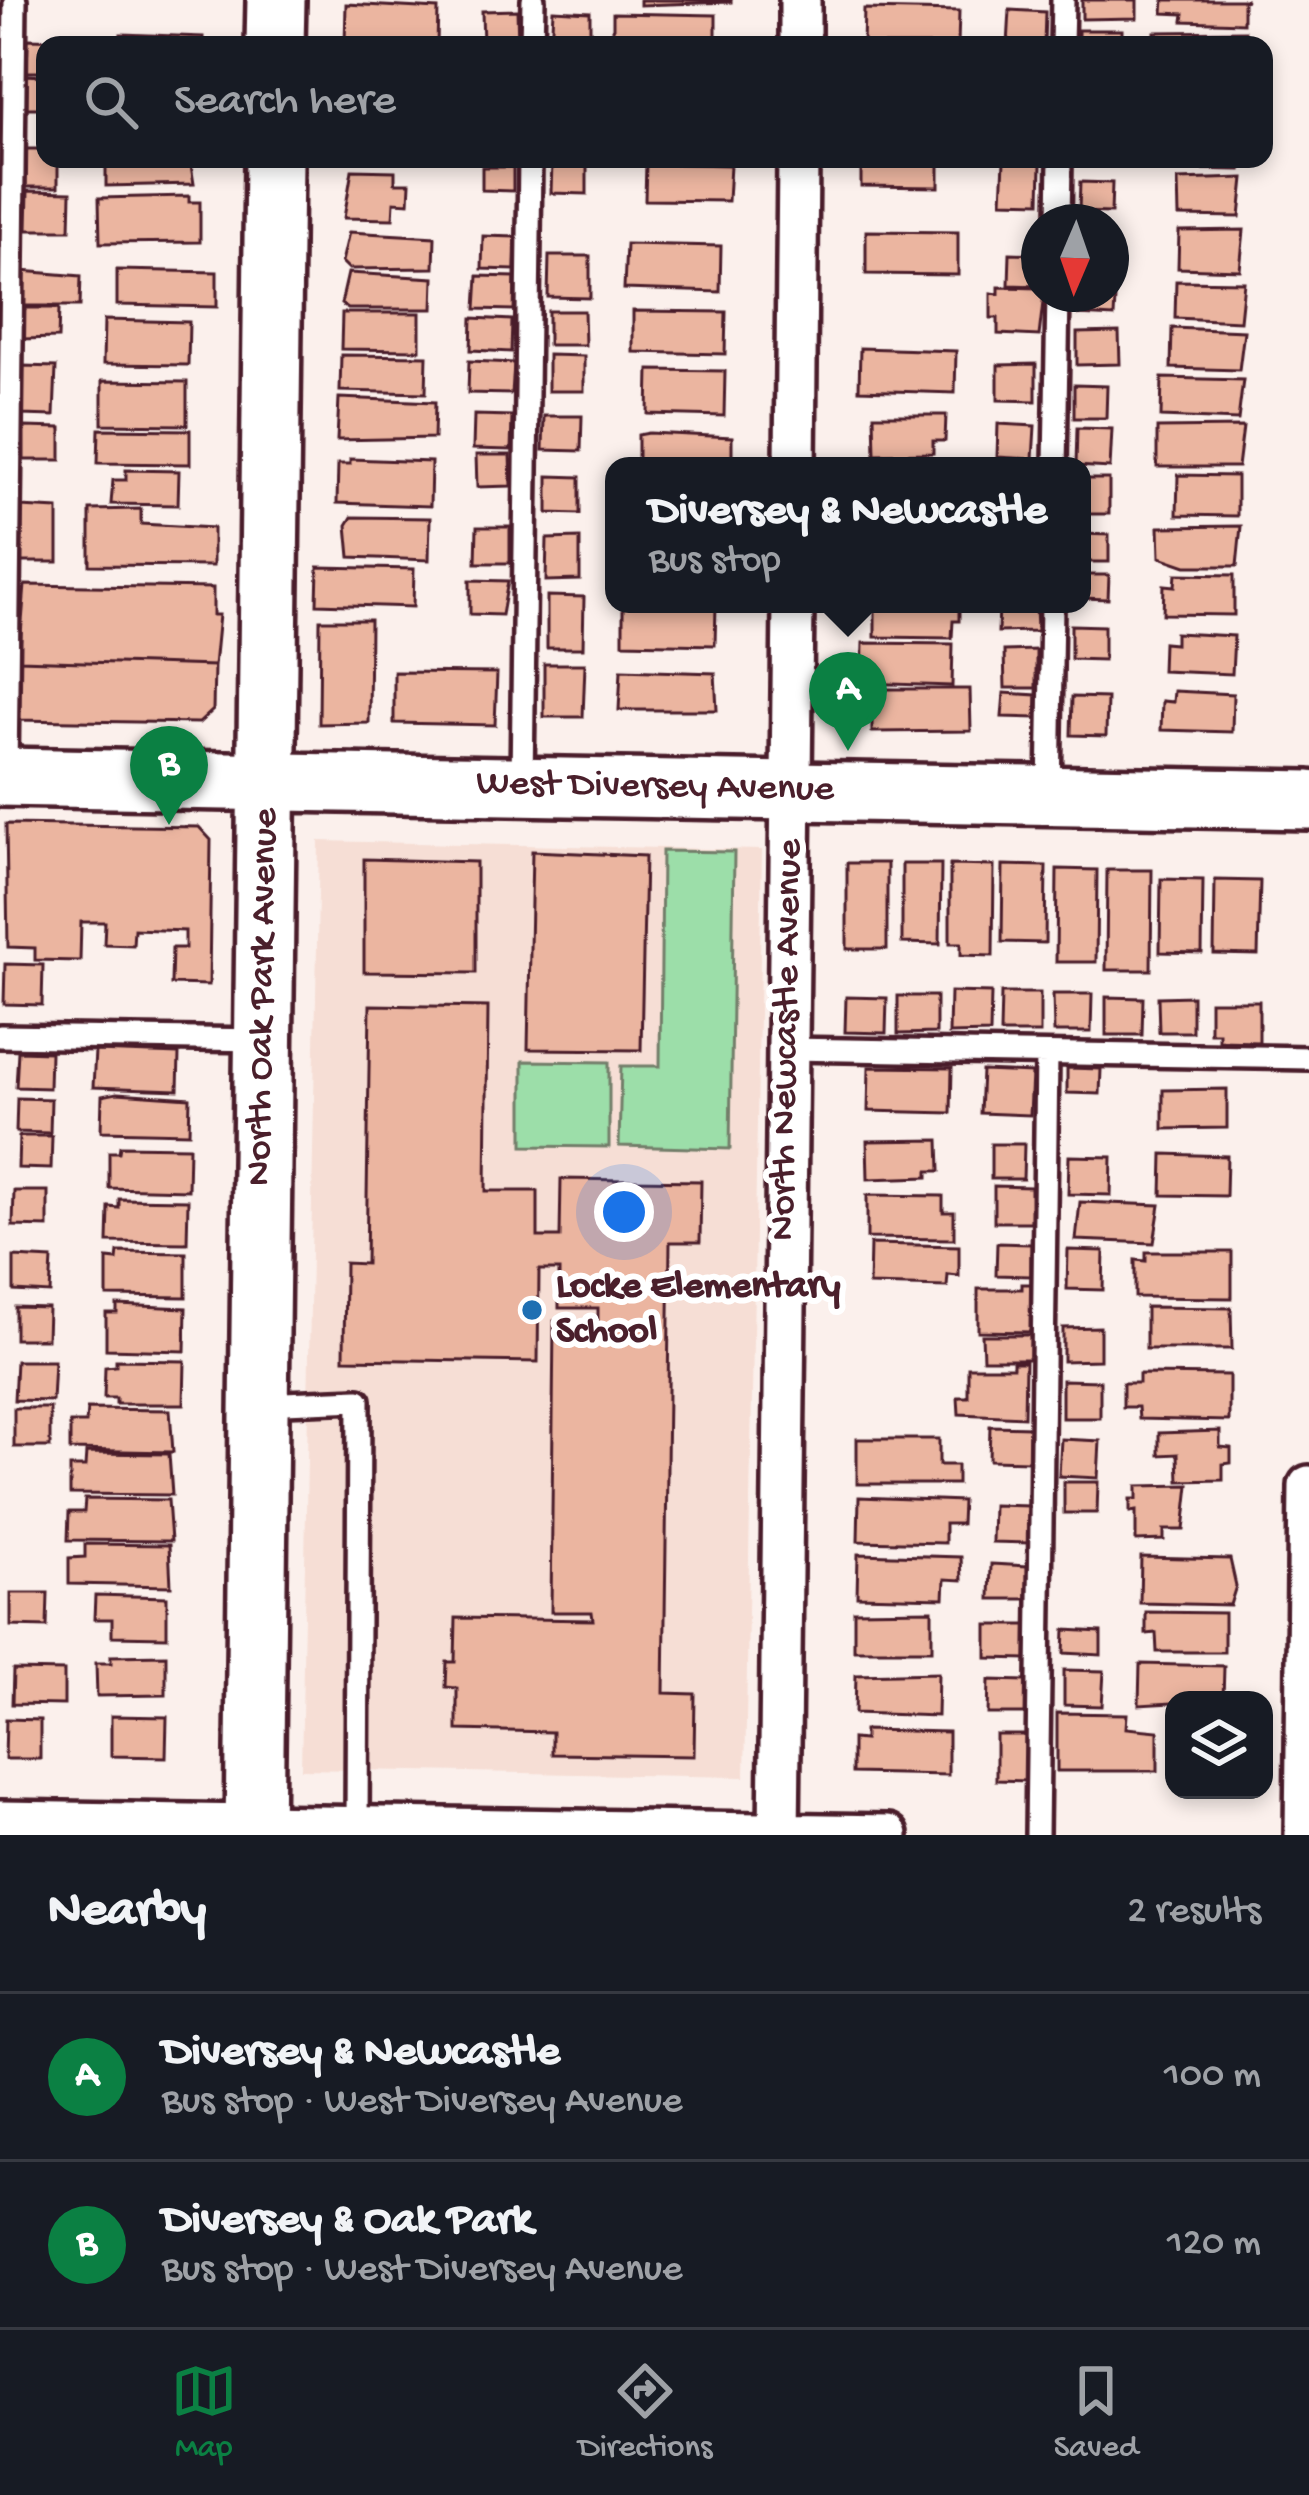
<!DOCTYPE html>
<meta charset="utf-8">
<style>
:root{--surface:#171b24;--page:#242831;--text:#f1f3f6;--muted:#9ea1a6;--line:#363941;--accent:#0b8043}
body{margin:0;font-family:"Gochi Hand",sans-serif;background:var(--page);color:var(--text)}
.controls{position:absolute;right:36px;bottom:36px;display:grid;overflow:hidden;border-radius:24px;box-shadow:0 6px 18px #0003}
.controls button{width:108px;height:108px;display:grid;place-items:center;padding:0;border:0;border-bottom:3px solid var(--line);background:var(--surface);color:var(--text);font:60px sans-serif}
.compass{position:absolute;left:1021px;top:204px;width:108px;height:108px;border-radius:50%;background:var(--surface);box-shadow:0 6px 18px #0003;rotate:182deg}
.you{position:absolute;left:624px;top:1212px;width:42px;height:42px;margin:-30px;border:9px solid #fff;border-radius:50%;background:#1a73e8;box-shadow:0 0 0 18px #1a73e833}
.badge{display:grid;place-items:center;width:78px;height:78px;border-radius:50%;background:var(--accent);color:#fff;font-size:39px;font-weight:700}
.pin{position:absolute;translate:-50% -99px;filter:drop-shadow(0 3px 6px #0008)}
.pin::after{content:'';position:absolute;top:63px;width:42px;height:36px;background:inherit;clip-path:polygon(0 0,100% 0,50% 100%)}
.popup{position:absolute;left:605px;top:457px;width:486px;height:156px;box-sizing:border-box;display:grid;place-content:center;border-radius:24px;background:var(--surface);filter:drop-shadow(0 3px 9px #0005);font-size:39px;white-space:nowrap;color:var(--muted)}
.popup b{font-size:45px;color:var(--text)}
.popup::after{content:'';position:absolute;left:50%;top:100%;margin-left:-24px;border:24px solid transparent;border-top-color:var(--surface)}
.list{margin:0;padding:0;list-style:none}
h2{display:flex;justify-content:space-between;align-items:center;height:156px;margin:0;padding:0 48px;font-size:51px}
h2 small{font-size:39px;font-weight:400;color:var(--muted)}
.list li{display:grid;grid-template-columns:78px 1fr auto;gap:36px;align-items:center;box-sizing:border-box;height:168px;padding:0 48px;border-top:3px solid var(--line)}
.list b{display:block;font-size:45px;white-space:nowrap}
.list p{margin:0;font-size:39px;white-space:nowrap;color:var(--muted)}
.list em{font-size:39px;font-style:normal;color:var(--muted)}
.icon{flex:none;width:66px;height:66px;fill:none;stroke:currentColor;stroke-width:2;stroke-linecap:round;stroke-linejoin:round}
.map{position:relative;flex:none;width:1309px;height:1835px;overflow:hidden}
.search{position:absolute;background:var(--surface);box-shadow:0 6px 18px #0003;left:36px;right:36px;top:36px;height:132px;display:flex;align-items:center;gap:30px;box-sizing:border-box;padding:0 42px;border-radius:24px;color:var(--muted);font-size:45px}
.sheet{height:492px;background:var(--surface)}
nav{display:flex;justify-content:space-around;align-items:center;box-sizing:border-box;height:168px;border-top:3px solid var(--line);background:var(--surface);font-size:33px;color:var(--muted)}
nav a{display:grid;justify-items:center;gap:6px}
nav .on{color:var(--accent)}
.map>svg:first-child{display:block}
</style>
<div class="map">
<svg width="1309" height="1835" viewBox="0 0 1309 1835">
<rect width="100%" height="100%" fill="#fbf0ec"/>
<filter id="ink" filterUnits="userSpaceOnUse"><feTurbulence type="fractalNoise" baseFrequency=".00833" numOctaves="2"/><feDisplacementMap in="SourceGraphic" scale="24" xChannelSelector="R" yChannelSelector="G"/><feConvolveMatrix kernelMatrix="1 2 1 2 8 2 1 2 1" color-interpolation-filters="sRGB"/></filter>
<g filter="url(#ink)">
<path fill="#f6ded5" d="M319,841L762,850L745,1777L301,1769Z"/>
<path fill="#9cdea9" stroke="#737e6a" stroke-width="3" d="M662,851L734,852L730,1149L619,1146L621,1066H660Z
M523,1061L609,1062V1147L523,1146Z"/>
<path fill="#ebb5a0" stroke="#4a1f2b" stroke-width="3" d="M640,0H731V2L640,5Z
M1082,0H1137V18L1082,19Z
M1164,0H1247L1243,1V23L1183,21L1184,14L1163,13Z
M346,4L438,9L437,44L345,45Z
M864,9L959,11L958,45H863Z
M517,10L518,45H483L482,11Z
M553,10L590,12V45H551Z
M1010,10L1045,12L1044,45H1008Z
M613,13L716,15V45L613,42Z
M1078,30H1122V45H1078Z
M1245,31L1246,45H1155V32Z
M121,34L203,37V45H121Z
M28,39L65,40V45H45V72H27Z
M23,75L45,76V108H23Z
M25,149H45V159H58V187H25Z
M106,159H190L194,184L106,186Z
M861,159H939V187L861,186Z
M1180,159H1241V170L1190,169L1180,167Z
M1004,161L1041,163L1040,202L1002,201Z
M552,162H587V194L551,193Z
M646,163L730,165L728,201L645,200Z
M482,167H513V191L482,190Z
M352,170L395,171V183H410L409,203L394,202L393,219L344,218Z
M1244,178L1240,217L1179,216L1178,180Z
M1080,182L1112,183L1111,213L1079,212Z
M28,191L71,192L70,230H27Z
M189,196V202H200V242L100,243L99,198Z
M1244,230L1240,270L1178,268L1179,231Z
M866,231L958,232V275L866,274Z
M349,232L435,237L434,268L349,269L342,262Z
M483,236L516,237L515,270L482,269Z
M626,244L721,246L720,292L624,289Z
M1010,253L1039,254V286L1009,285Z
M549,256H590V298L548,297Z
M117,270L217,272V307L117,305Z
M21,271L81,276L80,306H20Z
M348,273L434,278L433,309H348L341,304Z
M478,276L515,277L514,310L476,309Z
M1111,280H1116L1114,317L1079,315L1080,294H1111Z
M1176,281L1244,282L1240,321L1175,318Z
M999,287L1039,288L1044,294L1039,336L998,334V318H991V293L999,294Z
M20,308H59L58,338L21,339Z
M548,311H584L585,345H548Z
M633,311L726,312L725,354L633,352Z
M342,313H420V350L341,349Z
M472,318L512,320L511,352L471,350Z
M104,320L189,322L188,365L103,364Z
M1172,328L1244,331L1239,370L1171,368Z
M1119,332L1120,364L1077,365V333Z
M860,348L956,351L955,393L859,390Z
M341,355L427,356L426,393L340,391Z
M548,355L584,356V391H548Z
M469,361L514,363L512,394L468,393Z
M1036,364V401L998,400V365Z
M22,366L56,367L54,416L21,415Z
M649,370L725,371L724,416L648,414Z
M1162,378L1243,380L1238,420L1161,417Z
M102,381L187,382V425L102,424Z
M1074,385L1107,386L1106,418H1074Z
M339,398L435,402L434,438L337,440Z
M474,415L512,416L511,450L473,449Z
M874,415H946L945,441H933V453L875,454Z
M544,416H582L581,451L543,450Z
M998,424L1035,426L1033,459L997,457Z
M24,427L61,428V460H24Z
M1243,427L1238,467H1157V428Z
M1077,428L1112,429L1110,468L1076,466Z
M99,429L190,430V464L98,463Z
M649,433L732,437V466H638V435Z
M476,455H510L511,486L477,487Z
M350,459L431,462L430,506L337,503L338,464H350Z
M126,470L179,471L178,505L111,504L113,480H126Z
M1178,475L1237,476V516L1177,515Z
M548,476L580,477V514L548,513Z
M1082,479H1109V514H1082Z
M20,507L58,509V562H19Z
M141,509V524L213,528V566L90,565V510Z
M352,517L430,518L429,560L350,557L347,525Z
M1241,526L1237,566H1186L1160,557L1159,527Z
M477,527H510V563H476Z
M1082,534L1109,535V562H1082Z
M580,538V580L546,581L547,539Z
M318,567L414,569L413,607L317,604Z
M1176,574L1234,575V615L1163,614L1164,585L1175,586Z
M1082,575H1109L1108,599L1082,598Z
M470,580L508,581L502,615L470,614Z
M25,585L213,588V615H219L214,666L19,660Z
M547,596L584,597L583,648H547Z
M623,604L716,605L715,645L623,643Z
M875,604H959V621H953L952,638L875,637Z
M999,605H1036L1037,631L998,632Z
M320,620H370L369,723L319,724Z
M1071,625L1104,626V660L1071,659Z
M1175,633L1234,636L1232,674L1162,671L1163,643L1175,644Z
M863,643L953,644L952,686L862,683Z
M1036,650V688H1005L1004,651Z
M19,660L214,666L213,710L199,723L15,720Z
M544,664H585L583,717H544Z
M621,670L715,673L717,710H619Z
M394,672L497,673L495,725L394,723Z
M872,689H970L971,731L872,732Z
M1174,691L1233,694L1232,732L1161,730L1162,701L1173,702Z
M1004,693L1037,695L1036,718L1002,717Z
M1072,697L1107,698L1106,736L1071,735Z
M6,824L199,827L211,840L209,985L171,984L172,948H185V931L134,929L133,945L104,944L105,922H81L80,961L35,960V948L8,947Z
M532,851L645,856L641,1050L528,1049Z
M364,859L476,862V973L364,972Z
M847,863H887V949H847Z
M902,864H941L940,944L902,943Z
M950,865L994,866L993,956L961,955V943H950Z
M1003,865L1046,866L1045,943L1002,942Z
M1057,869L1097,870L1096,962H1056Z
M1107,870H1152L1151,970H1106Z
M1161,879L1203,880L1202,953L1160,952Z
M1215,880L1260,881L1258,955L1214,954Z
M5,964L43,965L42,1005L4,1004Z
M950,992L991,993L990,1033L949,1034Z
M1001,993H1040V1033H1000Z
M1053,994H1092L1091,1032H1054Z
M898,996H936V1033L898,1034Z
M1192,996V1032H1159L1158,997Z
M846,997L887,998L886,1033L845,1032Z
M1106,997L1143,998L1142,1035H1106Z
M1210,1001H1259V1042L1219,1041V1033H1210Z
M370,1005L488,1007L486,1191H538V1237H560L561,1179L701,1181L700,1242H670L664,1693L695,1694L694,1756L552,1754V1732L457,1730V1688L446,1687L447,1662H455L456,1618L593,1620L592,1612H551L554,1321L598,1322V1308H559V1270H539L538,1362L344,1359L345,1263L366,1264Z
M18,1051L50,1052L49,1088L16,1087Z
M95,1051L179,1054L178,1090L93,1087Z
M869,1067L952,1068L951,1113L868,1111Z
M1067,1068L1101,1069L1100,1094L1067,1093Z
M982,1071L1032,1073L1030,1115L980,1113Z
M1227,1089V1128L1163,1129V1090Z
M117,1093L190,1098L189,1133L101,1131L102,1096Z
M17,1098L51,1099L50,1133L16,1132Z
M19,1136H52L51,1169L18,1168Z
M939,1140L940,1171H928V1177L868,1179L867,1141Z
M991,1144H1024L1023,1179H991Z
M120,1146L189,1147L188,1190L109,1188V1152H119Z
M1163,1154L1227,1156L1226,1196L1162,1195Z
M1069,1156L1112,1157L1111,1195L1068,1194Z
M994,1186L1031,1187V1222H994Z
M14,1191H48V1227L13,1226Z
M867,1195L943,1196V1212H954V1239L867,1238Z
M119,1199L188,1200L187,1243L108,1242L109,1207L119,1208Z
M1080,1202L1160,1205L1154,1243L1076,1240Z
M997,1243L1031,1244V1276L996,1275Z
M870,1244L959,1246V1276L948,1275L947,1287L869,1285Z
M1068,1250L1104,1251L1103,1290L1067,1289Z
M118,1252L186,1253V1297L107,1296V1259L117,1260Z
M1146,1252H1232V1298L1135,1297V1260L1146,1261Z
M14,1257L52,1259L50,1293L14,1291Z
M1022,1284H1035L1034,1332L978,1331V1289H1022Z
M117,1305L186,1308L185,1351L106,1349V1313H117Z
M15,1307L48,1308L47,1339H15Z
M1146,1307L1231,1308L1232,1349H1146Z
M1100,1327V1360L1063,1361V1328Z
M982,1335H1031V1359H983Z
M116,1360L185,1361L184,1404H116V1398H104L105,1367L116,1366Z
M16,1361H54L52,1401L14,1400Z
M1013,1362H1025L1024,1417L959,1414L958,1397H968V1367H1013Z
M1139,1374L1229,1375V1421L1139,1419L1138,1407H1123V1383H1139Z
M1062,1380L1100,1381V1418H1062Z
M14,1408H50V1447H14Z
M87,1409L170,1410L173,1452L70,1450V1423H86Z
M990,1426L1030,1427L1029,1461L989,1460Z
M1220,1431V1447L1231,1448V1463L1223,1464V1480L1179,1481L1178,1454L1159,1455V1433Z
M857,1439H939V1465H957V1484H857Z
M1061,1439L1100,1441L1098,1478L1059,1476Z
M86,1453L169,1454L172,1495L70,1494V1467H85Z
M1064,1482H1098L1097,1513H1064Z
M1189,1485L1184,1530H1164V1540L1136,1541V1511L1130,1512V1499H1137V1486Z
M859,1497L962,1501L961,1524H945V1543L858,1541Z
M85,1499L168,1500L171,1541L68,1540L69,1512H84Z
M993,1505L1029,1506V1543L992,1542Z
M85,1544L169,1545L171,1586L69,1584V1558L85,1557Z
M858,1554L961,1557L962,1580L945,1579L944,1598L857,1596Z
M1141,1557L1230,1559L1236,1586L1230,1605L1140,1603Z
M991,1564L1028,1566L1027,1599H990Z
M11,1593H48L47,1627L11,1626Z
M95,1595L167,1597V1637L112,1636V1619H94Z
M932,1610V1650H854V1611Z
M1146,1612L1224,1613V1652H1157L1156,1633L1146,1634Z
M987,1625H1028V1659L987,1658Z
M1065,1630L1101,1632V1655L1064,1653Z
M166,1655V1695L97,1696L96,1663H111V1656Z
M1140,1664L1224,1666L1223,1700L1139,1705Z
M13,1670L64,1671V1705L12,1704Z
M1064,1670L1104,1671L1102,1706L1064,1705Z
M938,1673L937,1716L855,1713L856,1675Z
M989,1680L1026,1681V1714H988Z
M1057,1713L1127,1714L1126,1728L1158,1731V1771H1057Z
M111,1716L167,1717L166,1757L111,1756Z
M6,1719L40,1720V1759H5Z
M864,1730L948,1732V1775L852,1773V1739L864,1740Z
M996,1735H1028V1781L996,1780Z"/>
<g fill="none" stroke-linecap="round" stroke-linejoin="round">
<defs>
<path id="lane" d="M532,45L533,0
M1062,45L1063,0
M1059,222L1060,159
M1055,466L1058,294
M6,773L15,0
M522,782L530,159
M1049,795L1052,604
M0,1036L263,1040
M788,1049L1309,1058
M259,1404L359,1400L357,1827
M1037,1835L1047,1054"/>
<path id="street" d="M800,45V0
M795,466L798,159
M0,1821L888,1835
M779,1835L793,604
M1305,1835L1309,1486"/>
<path id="secondary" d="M275,45L276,0
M0,777L1309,800
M254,1835L274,159"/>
</defs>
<use href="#lane" stroke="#4a1f2b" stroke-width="30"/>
<use href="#street" stroke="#4a1f2b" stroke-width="48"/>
<use href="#secondary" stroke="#4a1f2b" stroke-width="66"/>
<use href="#lane" stroke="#fff" stroke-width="21"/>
<use href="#street" stroke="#fff" stroke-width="39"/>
<use href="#secondary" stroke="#fff" stroke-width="57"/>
</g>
</g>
<circle fill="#1f6fb2" stroke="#fff" stroke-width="4.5" cx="532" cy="1310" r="12"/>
<g text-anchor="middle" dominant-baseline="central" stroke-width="12" stroke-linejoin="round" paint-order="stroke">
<g font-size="39" fill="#4a1f2b" stroke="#fff">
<text transform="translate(655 788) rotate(1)">West Diversey Avenue</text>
<text transform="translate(264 997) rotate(-89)">North Oak Park Avenue</text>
<text transform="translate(788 1040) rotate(-89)">North Newcastle Avenue</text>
</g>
<g font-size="39" font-weight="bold" fill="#4a1f2b" stroke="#fff" text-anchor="start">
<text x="556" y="1288">Locke Elementary<tspan x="556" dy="45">School</tspan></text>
</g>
</g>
</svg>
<div class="controls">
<button><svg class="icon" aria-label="layers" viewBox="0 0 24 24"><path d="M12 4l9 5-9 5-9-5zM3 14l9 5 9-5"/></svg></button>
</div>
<svg class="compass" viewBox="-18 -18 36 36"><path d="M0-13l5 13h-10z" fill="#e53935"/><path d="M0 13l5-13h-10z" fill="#9ea1a6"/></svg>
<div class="you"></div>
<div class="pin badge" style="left:848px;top:751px">A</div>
<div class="popup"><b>Diversey &amp; Newcastle</b>Bus stop</div>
<div class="pin badge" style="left:169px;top:825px">B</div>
<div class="search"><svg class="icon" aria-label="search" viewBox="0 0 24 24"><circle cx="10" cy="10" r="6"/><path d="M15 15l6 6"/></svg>Search here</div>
</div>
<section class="sheet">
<h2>Nearby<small>2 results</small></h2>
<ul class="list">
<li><span class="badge">A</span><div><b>Diversey &amp; Newcastle</b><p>Bus stop · West Diversey Avenue</p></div><em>100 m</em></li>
<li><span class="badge">B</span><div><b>Diversey &amp; Oak Park</b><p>Bus stop · West Diversey Avenue</p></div><em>120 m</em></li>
</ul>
</section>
<nav>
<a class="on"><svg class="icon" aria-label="map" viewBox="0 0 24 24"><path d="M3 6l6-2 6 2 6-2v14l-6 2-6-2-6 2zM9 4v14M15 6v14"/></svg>Map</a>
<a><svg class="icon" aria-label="directions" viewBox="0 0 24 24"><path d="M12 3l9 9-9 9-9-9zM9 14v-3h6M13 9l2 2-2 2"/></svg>Directions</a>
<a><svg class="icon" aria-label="saved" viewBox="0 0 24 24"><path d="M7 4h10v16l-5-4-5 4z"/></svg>Saved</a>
</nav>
